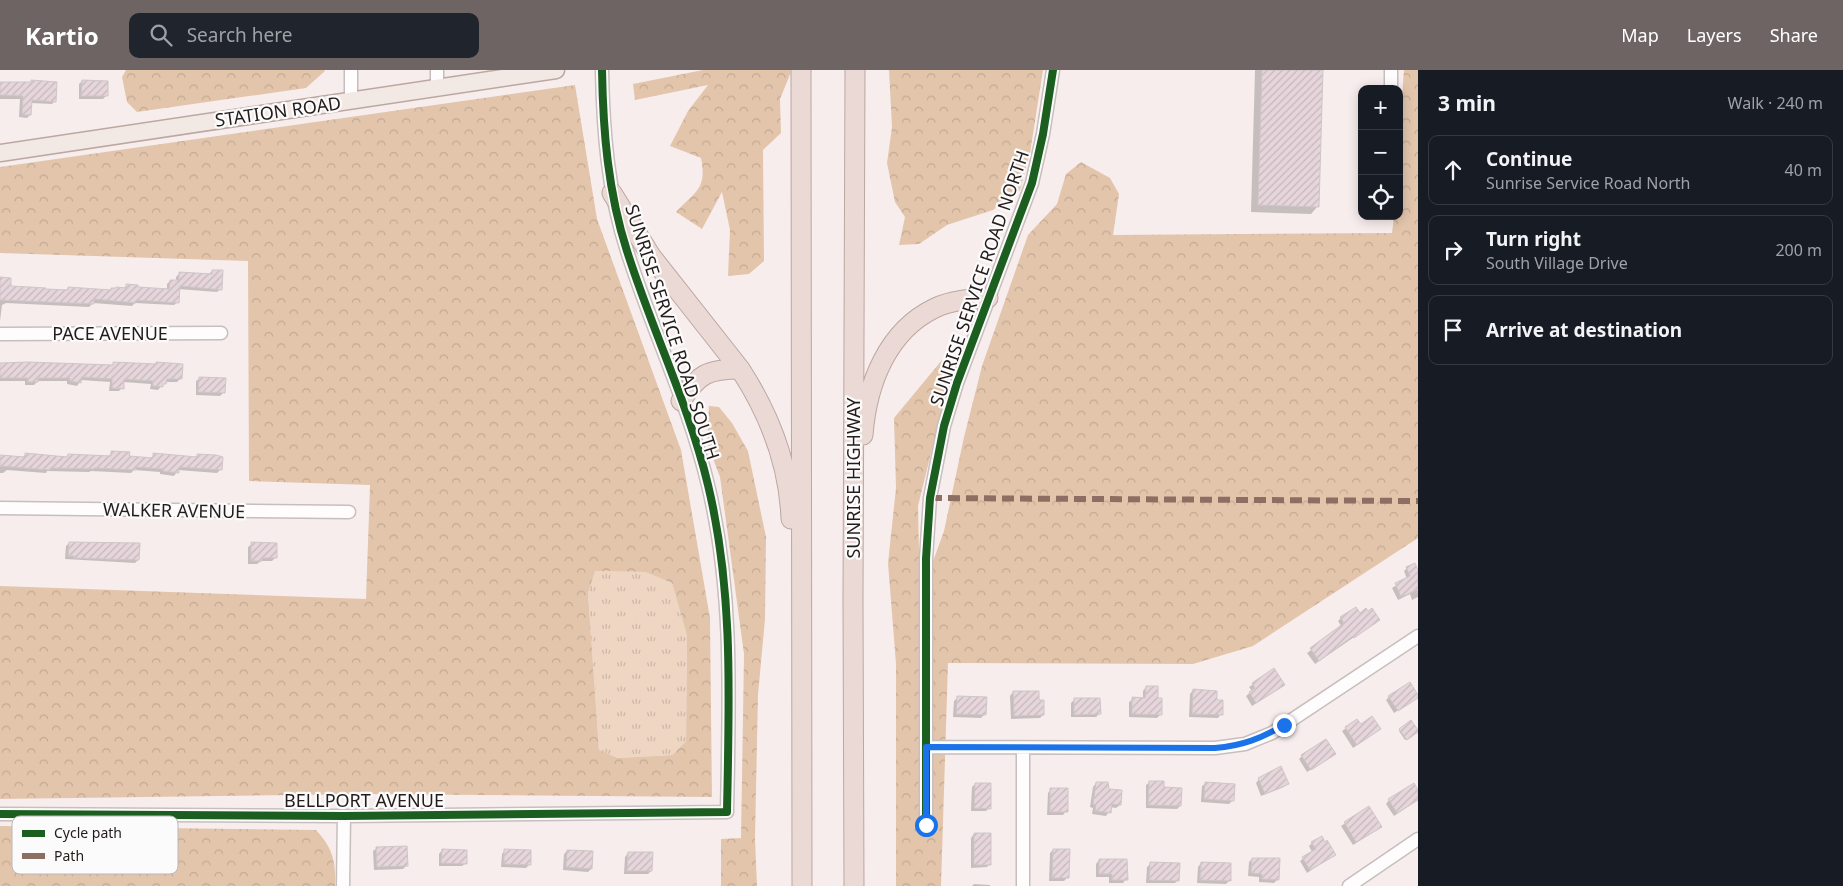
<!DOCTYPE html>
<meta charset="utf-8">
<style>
:root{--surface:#171b24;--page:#20242c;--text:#f1f3f6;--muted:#9ea1a6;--line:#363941;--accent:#6e6464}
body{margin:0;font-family:"Noto Sans",sans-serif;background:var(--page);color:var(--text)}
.controls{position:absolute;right:15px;top:15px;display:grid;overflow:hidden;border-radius:10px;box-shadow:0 2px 12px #0003}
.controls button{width:45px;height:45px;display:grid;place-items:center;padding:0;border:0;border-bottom:1px solid var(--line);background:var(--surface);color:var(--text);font:25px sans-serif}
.stop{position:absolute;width:15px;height:15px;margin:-11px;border:4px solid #1a73e8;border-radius:50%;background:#fff}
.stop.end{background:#1a73e8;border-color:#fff;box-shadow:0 1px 5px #0008}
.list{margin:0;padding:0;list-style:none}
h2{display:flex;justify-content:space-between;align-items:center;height:65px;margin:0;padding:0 20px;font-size:21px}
h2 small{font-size:16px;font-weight:400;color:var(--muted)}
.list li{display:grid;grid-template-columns:32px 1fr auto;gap:15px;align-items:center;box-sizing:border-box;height:70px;margin:0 10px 10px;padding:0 10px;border:1px solid var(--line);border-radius:10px}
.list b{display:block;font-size:19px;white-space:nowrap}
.list p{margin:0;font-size:16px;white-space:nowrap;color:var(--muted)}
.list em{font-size:16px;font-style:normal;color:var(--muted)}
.icon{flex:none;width:28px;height:28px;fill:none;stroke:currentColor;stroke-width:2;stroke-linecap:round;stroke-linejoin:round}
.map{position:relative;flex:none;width:1418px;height:816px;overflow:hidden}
header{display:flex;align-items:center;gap:30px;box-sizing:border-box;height:70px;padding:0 25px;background:var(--accent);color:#fff}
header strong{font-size:24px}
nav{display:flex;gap:28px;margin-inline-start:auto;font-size:18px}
.search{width:350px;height:45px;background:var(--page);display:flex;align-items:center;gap:12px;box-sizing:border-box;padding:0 18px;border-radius:10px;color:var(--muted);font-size:19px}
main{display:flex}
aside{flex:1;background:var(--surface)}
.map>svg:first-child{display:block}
</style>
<header>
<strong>Kartio</strong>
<div class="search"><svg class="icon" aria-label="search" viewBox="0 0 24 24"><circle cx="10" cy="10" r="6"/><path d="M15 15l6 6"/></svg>Search here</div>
<nav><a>Map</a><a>Layers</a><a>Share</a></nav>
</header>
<main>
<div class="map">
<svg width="1418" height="816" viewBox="0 0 1418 816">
<defs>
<pattern id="grass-tufts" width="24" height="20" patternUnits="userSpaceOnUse" patternTransform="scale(1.25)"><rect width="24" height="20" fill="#eed6c3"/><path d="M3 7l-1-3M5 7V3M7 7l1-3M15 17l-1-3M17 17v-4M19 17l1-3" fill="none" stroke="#ccb7a7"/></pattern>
<pattern id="forest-crowns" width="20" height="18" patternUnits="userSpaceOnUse" patternTransform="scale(1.25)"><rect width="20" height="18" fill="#e3c5ac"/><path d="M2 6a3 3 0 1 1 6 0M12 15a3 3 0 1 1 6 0" fill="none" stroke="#c3a993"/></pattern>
<pattern id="building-hatch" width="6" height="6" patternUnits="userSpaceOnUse" patternTransform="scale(1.25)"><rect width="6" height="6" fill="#e6d6dc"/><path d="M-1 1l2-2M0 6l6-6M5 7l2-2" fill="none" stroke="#c5b7bc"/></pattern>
</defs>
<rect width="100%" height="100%" fill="#f8eded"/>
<path fill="url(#grass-tufts)" d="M594,501L645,502L672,513L687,566L686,671L672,685L618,688L599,680L588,523Z"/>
<path fill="url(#forest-crowns)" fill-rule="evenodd" d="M126,0H324L325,1L306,18L137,42L127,32L122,7Z
M703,0H790L791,2L780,29L781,63L763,80L764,191L749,204L728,206L730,160L722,122L702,159L676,142C696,121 707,119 701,88L670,76L688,41L708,15L635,30L633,14Z
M889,0H1043L1030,83L1020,120L993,140L947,155L919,174L899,175L905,147L895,132L887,93L892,57Z
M1404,0H1418V468L1253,576L1193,594L948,593L941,816H896V594L888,493L896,418L894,348L942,290L951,302L918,436L920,527L944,461L964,367L982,296L1028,165L1057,134L1066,104L1081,92L1110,108L1119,124L1113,165L1392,163L1394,146H1399V66Z
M575,15L597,149L681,380L710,548L712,727L365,724L0,729V516L366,529L370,415L249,411L248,191L0,183V97ZM595,501L645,502L672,513L687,566L686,671L672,685L618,688L599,680L588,523Z
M709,336L719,337L732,353L748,381L766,467L765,549L758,625L755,768L757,816H721V769L741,768L744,584L720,407L707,373Z
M0,756L316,760C333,778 336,792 335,816H0Z"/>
<path fill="#0003" d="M1255,0H1322L1318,136L1311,144L1251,142Z
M82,11L107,25L103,29H79V14Z
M0,13L55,31L52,34L31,33L30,45L27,48L19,47L20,29H0Z
M212,201L221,219L217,222L178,219V232L174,235L135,233L132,236L93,233L89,237L6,233L2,235L0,251V209L9,217L65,221L68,218L109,222L112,219H123L127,215L136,218L167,220V214L170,211H176V207L180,203L208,205Z
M0,293L111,296L114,293L181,308L177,312H165L158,320L150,319L151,314L123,312L122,318L119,321H109L110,312L81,310L77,316L67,314V311H38L34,315H25V311H0Z
M200,308L224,322L220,326L196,325V311Z
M112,382L128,387L150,389L154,385L194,388L198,385L220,400L217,403L178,400L174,406L160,404V402L134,400L131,403L91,401L89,402L47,401L46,403L7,400L3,403H0V385L22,388L26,384L65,388L68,385L108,387Z
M69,473L138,490L135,493L65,489L66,476Z
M252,474L276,487L272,491H261L257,494H248V477Z
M1407,498L1418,503V527L1412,530L1410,524L1398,530L1392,518L1407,509L1404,501Z
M1359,544L1379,550L1315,594L1307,583L1342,557L1338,551L1341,548Z
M1274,600L1280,618L1252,636L1246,626L1252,621L1249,617Z
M1146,617L1157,629L1161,644L1157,648L1129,647V632L1133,629H1143V621Z
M1193,620L1215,631L1221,644L1218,648L1189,647L1190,624Z
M1013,622L1038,632L1043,645L1040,648L1011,649L1010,626Z
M1389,627L1414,630L1394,643L1386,630Z
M957,628L985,644L981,648L953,647L954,631Z
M1075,629L1099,644L1096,647H1071V633Z
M1357,650L1361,656L1376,662L1353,678L1342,661Z
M1400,660L1416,663L1405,670L1399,661Z
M1302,686L1331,687L1307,702L1299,689Z
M1259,709L1287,714L1284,717L1261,726L1256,713Z
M1150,712L1162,718L1180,736L1177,739L1146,738V715Z
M1096,713L1108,720L1120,735L1116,738L1110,737L1109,742L1106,746L1092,744L1093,738L1090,737L1093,717Z
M1206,713L1232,731L1229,734L1201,732L1202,716Z
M975,714L989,738L986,741H971L972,717Z
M1051,719L1066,741L1063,745H1047L1048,723Z
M1418,722V730L1394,746L1386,734L1389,730Z
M1368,738L1377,760L1353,775L1341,756Z
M974,764L990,794L987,797L971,798V768Z
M1312,773L1334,785L1307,803L1300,791L1312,782L1309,776Z
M377,778L406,796L403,799L374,800L373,781Z
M442,780L466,793L462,796H439V784Z
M505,780L530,794L526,798L501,797L502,784Z
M1053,780L1067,808L1064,811H1049L1050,783Z
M567,781L591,799L588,802L563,800L564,784Z
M628,783L651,801L648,804H624L625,787Z
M1252,789L1278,809L1274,813L1259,812V807L1248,806L1249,792Z
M1099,790L1126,809L1123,813H1109V807H1096V794Z
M1201,793L1230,810L1226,814L1197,813L1198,797Z
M1150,794L1178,810L1175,813H1146L1147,797Z
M974,814L990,815V816H972Z"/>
<path fill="url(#building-hatch)" stroke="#cfc6c8" d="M1262,0H1323L1319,137L1258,135Z
M31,10L57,12L56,32L32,30L31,45H22L23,26L0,25V12H31Z
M82,10L108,11V26H81Z
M212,200H223L222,220L180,216L179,233L136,230V233L94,229V234L0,230V207L11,208V216L46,218L45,219L68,220V217L111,220V218H116V217L126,218V214L138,215V217L169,219L170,210H179V202L212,204Z
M28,292L113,295V292L156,294V292L183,294L182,309H167L166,314H163V317L153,316V311L124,309V319L112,318V309L82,307L81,313L70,311V308H38V312H28V308H0V293Z
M199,307L226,308L225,323L198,322Z
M111,381L130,382L129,386L153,388V383L197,387V384L216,385L223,387L222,400L179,397V403L163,401V399L136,397V400L94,398V399L50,398V400L0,396V385L25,387V383L67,387L68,384L111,386Z
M69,472L140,473L139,490L74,488V486H68Z
M251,472L277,473V488H262V491H251Z
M1415,493L1418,500V523L1417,520L1401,527L1395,513L1410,506L1406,497Z
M1356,537L1360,543L1366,538L1368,541L1372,538L1380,550L1354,568L1353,566L1319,591L1310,578L1344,553L1340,547Z
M1274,598L1285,615L1256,633L1249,622L1255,618L1252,613Z
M1410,612L1418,625V628L1398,641L1388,626Z
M1146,616H1158V628H1162V645L1132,644V627L1145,628Z
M1193,619L1217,621V630H1223V645L1192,644Z
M1013,621H1039V630H1044V645L1014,646Z
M957,626L987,627L986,645L956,644Z
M1074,628H1100L1101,644L1074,645Z
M1372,646L1381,659L1357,675L1345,657L1357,649L1361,654Z
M1411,650L1418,660V662L1407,670L1399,659Z
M1326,669L1336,684L1311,700L1301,685Z
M1281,696L1289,714L1265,724L1258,708Z
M1149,711H1164V717L1182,718L1181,736L1148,735Z
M1096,712H1108L1109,719L1122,720L1121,735L1112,734L1111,743L1095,741L1096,735L1093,734Z
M1205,712L1235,714L1234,731L1204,729Z
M975,713H991V739L974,738Z
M1414,713L1418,720V730L1397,743L1388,729Z
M1050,718H1068V742H1050Z
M1369,736L1382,757L1356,772L1344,752Z
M974,763H991V795H974Z
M1322,766L1325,772L1327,770L1336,785L1310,800L1302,787L1316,779L1311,772Z
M407,776L408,796L377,797L376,777Z
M442,779L467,780V794L441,793Z
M504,779L531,780V795L504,794Z
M1053,779H1070L1069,808H1052Z
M567,780L593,781L592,799L566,797Z
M628,782H653L652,801H627Z
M1252,788H1280L1279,810L1262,809V804L1251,803Z
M1099,789H1127L1128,810H1112V804H1099Z
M1150,792L1180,793L1179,811L1149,810Z
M1201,792L1231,793V811L1200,810Z"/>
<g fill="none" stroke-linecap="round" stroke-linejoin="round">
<defs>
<path id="minor" d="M351,0V30
M437,17V0
M1391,19V0
M0,264L221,263
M0,438L349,442
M926,677L1215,678L1245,674L1272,663L1418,566
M0,744L344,746L727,742C729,632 734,523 708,415C689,335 652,260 627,181C608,122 603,61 602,0
M926,755V489L930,428L944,356L957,313L1032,113L1043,64L1053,0
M343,816L344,746
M1023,816V678
M1349,816L1418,769"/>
<path id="major" d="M0,83L556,0"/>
<path id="highway" d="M801,0L802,816
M612,123L651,186L740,299C770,345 789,393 791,449
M681,331C698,304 708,299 740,299
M863,365C867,314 887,261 935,238C952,230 970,229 988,228
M854,816L853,531L855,0"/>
</defs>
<use href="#minor" stroke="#c7bebe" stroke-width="15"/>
<use href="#major" stroke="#bca7a1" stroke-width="19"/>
<use href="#highway" stroke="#bca7a1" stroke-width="21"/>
<use href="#minor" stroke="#fefcfc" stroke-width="12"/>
<use href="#major" stroke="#f2e8e4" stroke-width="16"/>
<use href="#highway" stroke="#ead9d4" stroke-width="19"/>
<path stroke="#8d6e63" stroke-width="6" stroke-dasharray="12 6" stroke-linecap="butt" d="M930,428L1418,431"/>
<defs>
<path id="cycleway" d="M0,744L344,746L727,742C729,632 734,523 708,415C689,335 652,260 627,181C608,122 603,61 602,0
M926,755V489L930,428L944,356L957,313L1032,113L1043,64L1053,0"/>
</defs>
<use href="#cycleway" stroke="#fbfbfb" stroke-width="11"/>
<use href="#cycleway" stroke="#1b5e20" stroke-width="8"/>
</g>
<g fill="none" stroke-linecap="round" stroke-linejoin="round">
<path stroke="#1a73e8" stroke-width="6" d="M926,755V677L1215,678C1242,676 1262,668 1284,655"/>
</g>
<g text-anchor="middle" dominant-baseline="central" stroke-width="4.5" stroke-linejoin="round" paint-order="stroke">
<g font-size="18" fill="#241b1b" stroke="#fbfbfb">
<text transform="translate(278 41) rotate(-8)">STATION ROAD</text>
<text transform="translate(979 208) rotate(-71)">SUNRISE SERVICE ROAD NORTH</text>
<text transform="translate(673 262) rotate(72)">SUNRISE SERVICE ROAD SOUTH</text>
<text x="110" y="263">PACE AVENUE</text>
<text transform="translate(853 408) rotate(-90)">SUNRISE HIGHWAY</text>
<text transform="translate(174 440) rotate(1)">WALKER AVENUE</text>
<text x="364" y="730">BELLPORT AVENUE</text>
</g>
</g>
<rect x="12" y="746" width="166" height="58" rx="8" fill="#fbfbfb" stroke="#bab8b8" stroke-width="1"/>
<rect x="22" y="760" width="23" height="7" fill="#1b5e20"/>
<rect x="22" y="783" width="23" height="6" fill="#8d6e63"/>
<g font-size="14" fill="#241b1b">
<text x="54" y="768">Cycle path</text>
<text x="54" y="791">Path</text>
</g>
</svg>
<div class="controls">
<button>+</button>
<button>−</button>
<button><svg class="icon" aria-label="locate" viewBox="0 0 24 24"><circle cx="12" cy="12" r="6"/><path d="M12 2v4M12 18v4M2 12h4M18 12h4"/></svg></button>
</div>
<div class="stop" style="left:926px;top:755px"></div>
<div class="stop end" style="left:1284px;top:655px"></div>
</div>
<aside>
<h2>3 min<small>Walk · 240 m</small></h2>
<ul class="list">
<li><svg class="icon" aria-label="ahead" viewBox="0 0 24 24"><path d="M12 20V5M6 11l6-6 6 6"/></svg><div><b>Continue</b><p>Sunrise Service Road North</p></div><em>40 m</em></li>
<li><svg class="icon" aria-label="right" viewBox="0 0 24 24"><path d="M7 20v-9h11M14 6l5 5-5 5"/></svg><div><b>Turn right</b><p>South Village Drive</p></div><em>200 m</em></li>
<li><svg class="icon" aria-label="arrive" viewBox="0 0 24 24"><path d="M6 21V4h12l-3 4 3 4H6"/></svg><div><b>Arrive at destination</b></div></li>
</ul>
</aside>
</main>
